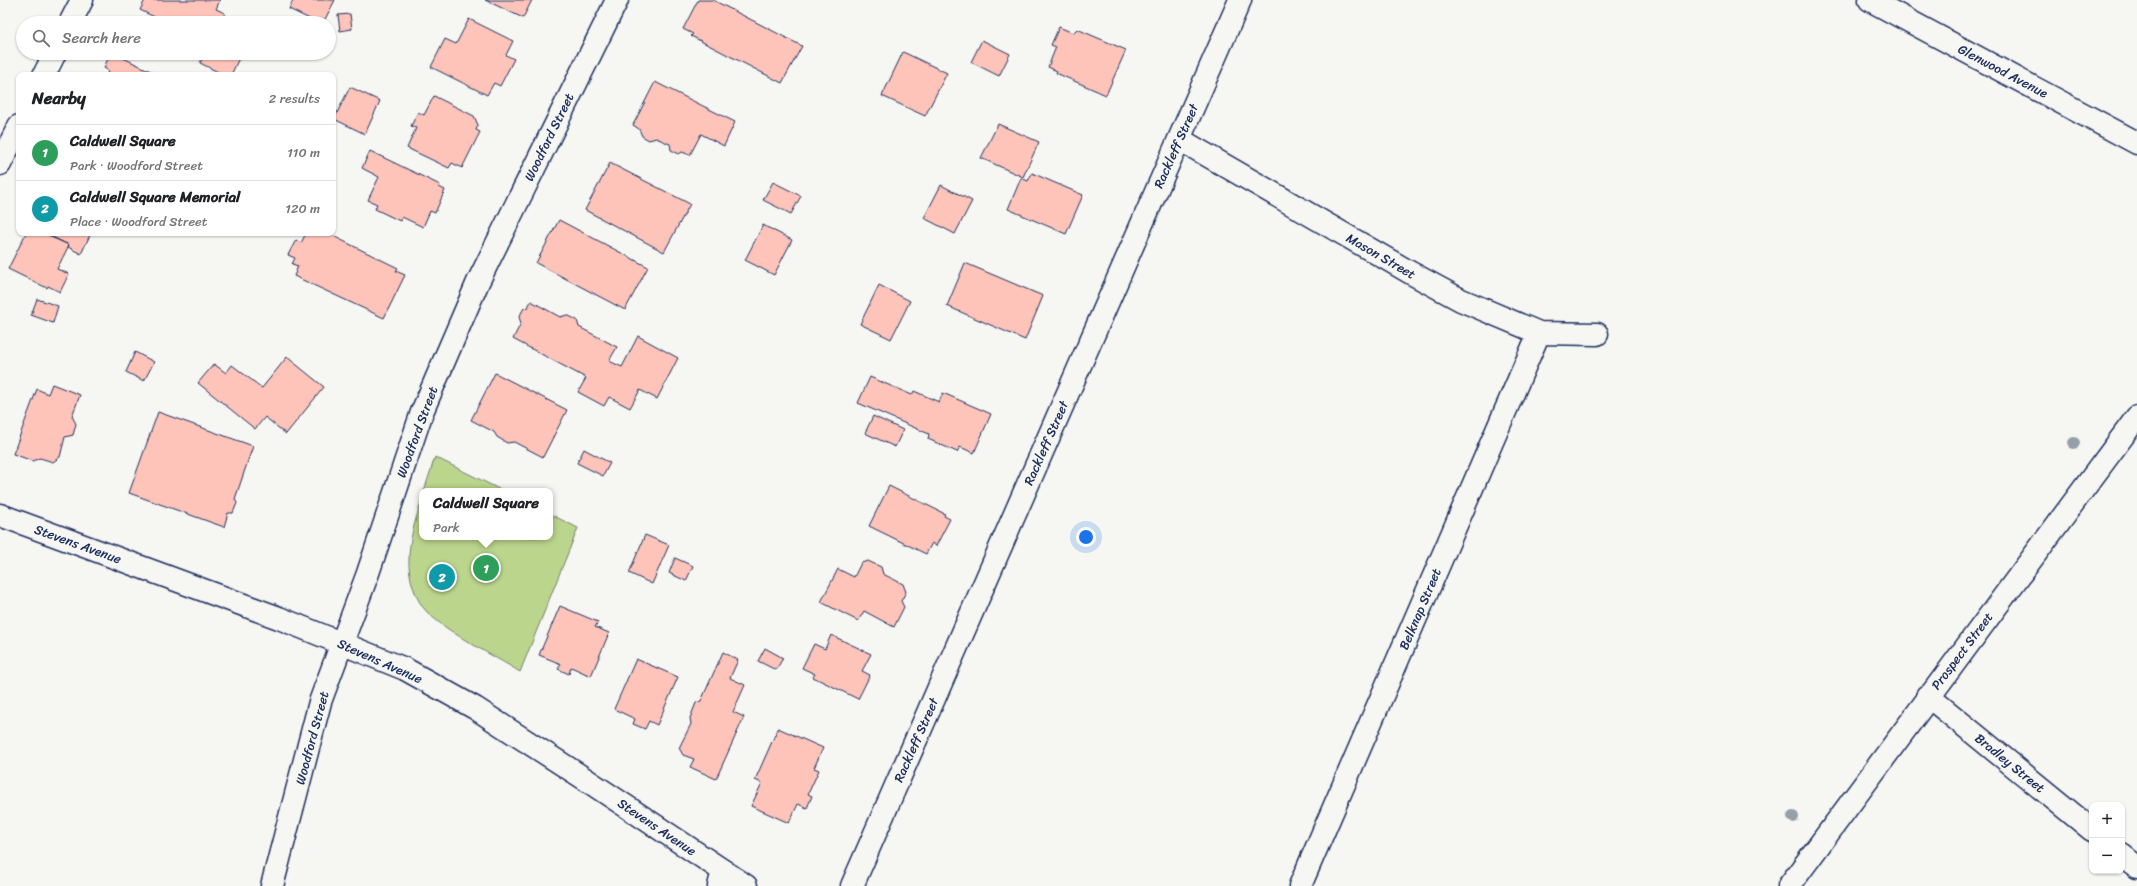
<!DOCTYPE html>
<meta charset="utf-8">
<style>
:root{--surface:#fff;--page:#f6f6f6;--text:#202124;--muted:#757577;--line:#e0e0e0;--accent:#d1495b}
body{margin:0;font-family:Sriracha,sans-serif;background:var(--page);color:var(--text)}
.controls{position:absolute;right:12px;bottom:12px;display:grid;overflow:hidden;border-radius:8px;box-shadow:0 1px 3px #0004}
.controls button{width:36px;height:36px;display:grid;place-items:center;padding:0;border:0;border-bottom:1px solid var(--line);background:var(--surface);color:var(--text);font:20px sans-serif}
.you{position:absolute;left:1086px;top:537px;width:14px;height:14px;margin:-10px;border:3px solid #fff;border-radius:50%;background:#1a73e8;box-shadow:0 0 0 6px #1a73e833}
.badge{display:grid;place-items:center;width:26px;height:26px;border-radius:50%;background:var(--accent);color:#fff;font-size:13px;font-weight:700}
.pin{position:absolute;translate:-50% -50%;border:2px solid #fff;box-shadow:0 1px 4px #0006}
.popup{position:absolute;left:419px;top:488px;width:134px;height:52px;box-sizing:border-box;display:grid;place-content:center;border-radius:8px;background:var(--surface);filter:drop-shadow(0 1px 3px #0005);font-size:13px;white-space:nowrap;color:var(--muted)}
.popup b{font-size:15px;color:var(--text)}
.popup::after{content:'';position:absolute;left:50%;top:100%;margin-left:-8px;border:8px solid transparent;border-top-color:var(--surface)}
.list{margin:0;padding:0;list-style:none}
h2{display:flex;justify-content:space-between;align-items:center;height:52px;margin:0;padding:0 16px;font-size:17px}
h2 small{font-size:13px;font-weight:400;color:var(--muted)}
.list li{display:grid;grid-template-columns:26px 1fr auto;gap:12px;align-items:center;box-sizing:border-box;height:56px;padding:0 16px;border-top:1px solid var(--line)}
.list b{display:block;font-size:15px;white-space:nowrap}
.list p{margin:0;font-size:13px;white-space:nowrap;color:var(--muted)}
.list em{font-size:13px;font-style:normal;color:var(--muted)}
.icon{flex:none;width:22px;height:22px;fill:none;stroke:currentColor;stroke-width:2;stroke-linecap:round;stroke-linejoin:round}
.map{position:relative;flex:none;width:2137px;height:886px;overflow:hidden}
.search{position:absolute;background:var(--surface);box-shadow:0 1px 3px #0004;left:16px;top:16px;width:320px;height:44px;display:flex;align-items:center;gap:10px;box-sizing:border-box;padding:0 14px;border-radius:22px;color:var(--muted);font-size:15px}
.panel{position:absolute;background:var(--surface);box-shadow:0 1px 3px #0004;left:16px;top:72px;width:320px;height:164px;border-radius:8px}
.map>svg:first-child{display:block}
</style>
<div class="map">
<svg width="2137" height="886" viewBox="0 0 2137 886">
<rect width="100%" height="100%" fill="#f6f6f2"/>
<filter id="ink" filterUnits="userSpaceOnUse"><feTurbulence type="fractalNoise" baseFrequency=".025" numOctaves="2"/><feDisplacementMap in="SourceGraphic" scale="8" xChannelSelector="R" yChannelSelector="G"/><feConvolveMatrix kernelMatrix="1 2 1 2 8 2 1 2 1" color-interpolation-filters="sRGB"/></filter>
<g filter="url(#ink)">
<path fill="#bcd58c" stroke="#6c8275" d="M435,457L503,491H424Z
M422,499V537H550V514L578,528L520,672C493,655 449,634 427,612C415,600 408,576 409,559C409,538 416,519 422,499Z"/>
<path fill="#fec3b9" stroke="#1b2f5e" d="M145,0H220L216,9L225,13L220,23H167L140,10Z
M293,0H335L323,23H318L289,9Z
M485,0H532L523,18Z
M698,0H713L802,46L782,83L691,36L693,34L683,29Z
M350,14L352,29L340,31L338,15Z
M469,19L513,41L506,55L514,59L500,86L494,83L487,95L431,67L445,39L456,44Z
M1059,27L1073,33L1077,29L1126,50L1106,95L1056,73L1057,71L1048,67L1056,47L1051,45Z
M982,40L1010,54L999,76L971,62Z
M903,52L947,73L925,116L882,96Z
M205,53H233L240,56L231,75H224L200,63Z
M110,54L116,57L117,55L157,74L107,75L109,71L104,68Z
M655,82L735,122L724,146L701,134L690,155L682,152L679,154L671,150L670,144L656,138L649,140L642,136L639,129L633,125Z
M350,87L380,101L365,134L334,119Z
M434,96L474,116L478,125L476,130L480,132L462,168L452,163L449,168L407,148L416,128L411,126L418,112L424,115Z
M998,124L1039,142L1023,177L981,158Z
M370,151L440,185L439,187L445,190L435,213L430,211L423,227L402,217L400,221L375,209L377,204L368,200L379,177L362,168Z
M610,163L690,204L664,252L585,210Z
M1032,173L1083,195L1066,234L1008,209L1021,178L1028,181Z
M773,182L801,196L791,214L763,200Z
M941,185L972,201L955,234L924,218Z
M559,220L648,267L625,310L536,263Z
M763,225L792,240L774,275L745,260Z
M26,233H44L69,245L57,269L69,274L60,292L48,286L47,288L8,269Z
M53,233H91L81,254L68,247L69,245L51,237Z
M306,233H327L398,268L396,271L405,275L384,318L294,276L298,266L292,264L295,258L288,255L296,240L301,243Z
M965,263L1043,296L1025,340L947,306Z
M879,285L910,301L891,339L860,324Z
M37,299L58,306L53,323L31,315Z
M531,301L560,317L567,315L577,320L579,327L617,347L609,361L622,367L638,336L678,358L657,399L640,390L630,408L609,397L604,406L578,392L586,378L513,339L521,323L519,317L524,308L528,307Z
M135,352L154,362L144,381L126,372Z
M287,357L324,387L286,434L265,417L255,429L198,383L214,364L226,373L232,365L262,388Z
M495,373L567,410L543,457L514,442L507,443L497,437L494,432L471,420Z
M870,377L912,395L914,391L939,402L943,393L991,414L974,453L960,447L957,452L928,439L929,434L858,403Z
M52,384L80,395L72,416L76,424L73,435L65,437L60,457L53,462L40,458L33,461L13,454L37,389L48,394Z
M158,412L253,446L235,499L237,503L233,513H228L224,527L129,493Z
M873,416L903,430L895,447L865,433Z
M584,449L610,463L603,476L577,463Z
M889,486L945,514L944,516L950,519L936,546L932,543L926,554L869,526Z
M645,535L669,545L652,584L629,573Z
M675,558L693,566L686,581L669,573Z
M868,561L881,567L883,574L903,584L906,592L901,601L904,607L894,627L864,611L858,621L821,602L838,569L854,577L861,563Z
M560,606L598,622L595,627L609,633L591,676L571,667L569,674L558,669L561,664L539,655Z
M831,635L871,654L862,671L870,675L858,699L813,677L815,674L802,668L814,644L825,649Z
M765,648L783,658L776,670L758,661Z
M723,652L738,660L730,678L745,685L733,712L744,717L716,779L690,767L694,759L683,755L679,748L691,724L690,718L696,703L701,701Z
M636,659L678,677L657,725L649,721L645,729L633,724L635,719L614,709Z
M778,728L823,748L814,768L819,770L808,794L812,796L807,808L798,804L789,823L751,806L762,783L755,780Z"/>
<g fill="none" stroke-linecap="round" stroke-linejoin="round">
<defs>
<path id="street" d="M1870,0L2137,143
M70,23L82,0
M44,75L55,53
M1179,139L1411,273L1461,300L1539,333L1597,334
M0,164L19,126
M1928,696L2092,830
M2122,855L2137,867
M719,886L723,871
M852,886L1240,0
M1300,886L1539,333
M1789,886L2137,417"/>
<path id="secondary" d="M0,515L279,618L405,669L475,708L582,777L746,886
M272,886L320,702L368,573L422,412L478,282L617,0"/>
</defs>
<use href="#street" stroke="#1b2f5e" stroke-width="25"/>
<use href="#secondary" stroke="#1b2f5e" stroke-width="25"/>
<use href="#street" stroke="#f6f6f2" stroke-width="22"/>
<use href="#secondary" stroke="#f6f6f2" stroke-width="22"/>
</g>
<g fill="#949fa7">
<circle cx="2074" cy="443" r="6"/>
<circle cx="1793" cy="817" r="6"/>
</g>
</g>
<g text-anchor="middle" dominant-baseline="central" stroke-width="3.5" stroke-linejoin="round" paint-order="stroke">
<g font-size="13" fill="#1b2f5e" stroke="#f6f6f2">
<text transform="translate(2003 71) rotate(28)">Glenwood Avenue</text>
<text transform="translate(549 137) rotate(-64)">Woodford Street</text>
<text transform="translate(1176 146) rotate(-66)">Rackleff Street</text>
<text transform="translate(1381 256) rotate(30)">Mason Street</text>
<text transform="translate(417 432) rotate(-70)">Woodford Street</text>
<text transform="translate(1046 443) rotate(-66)">Rackleff Street</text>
<text transform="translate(78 544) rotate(20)">Stevens Avenue</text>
<text transform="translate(1420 609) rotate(-67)">Belknap Street</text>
<text transform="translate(1962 651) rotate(-53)">Prospect Street</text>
<text transform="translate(380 661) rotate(24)">Stevens Avenue</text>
<text transform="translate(312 738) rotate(-75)">Woodford Street</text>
<text transform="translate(916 740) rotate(-66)">Rackleff Street</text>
<text transform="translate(2010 763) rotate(39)">Bradley Street</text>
<text transform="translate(657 827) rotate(34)">Stevens Avenue</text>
</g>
</g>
</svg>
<div class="controls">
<button>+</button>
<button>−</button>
</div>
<div class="you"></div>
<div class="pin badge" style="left:486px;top:568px;background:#2e9e5b">1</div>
<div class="popup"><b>Caldwell Square</b>Park</div>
<div class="pin badge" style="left:442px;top:577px;background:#0f9aa8">2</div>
<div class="search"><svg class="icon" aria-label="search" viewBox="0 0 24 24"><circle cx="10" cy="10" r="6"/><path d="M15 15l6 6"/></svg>Search here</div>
<section class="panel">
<h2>Nearby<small>2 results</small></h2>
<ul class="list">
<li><span class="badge" style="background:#2e9e5b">1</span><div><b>Caldwell Square</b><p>Park · Woodford Street</p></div><em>110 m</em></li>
<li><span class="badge" style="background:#0f9aa8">2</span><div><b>Caldwell Square Memorial</b><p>Place · Woodford Street</p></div><em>120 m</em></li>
</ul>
</section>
</div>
